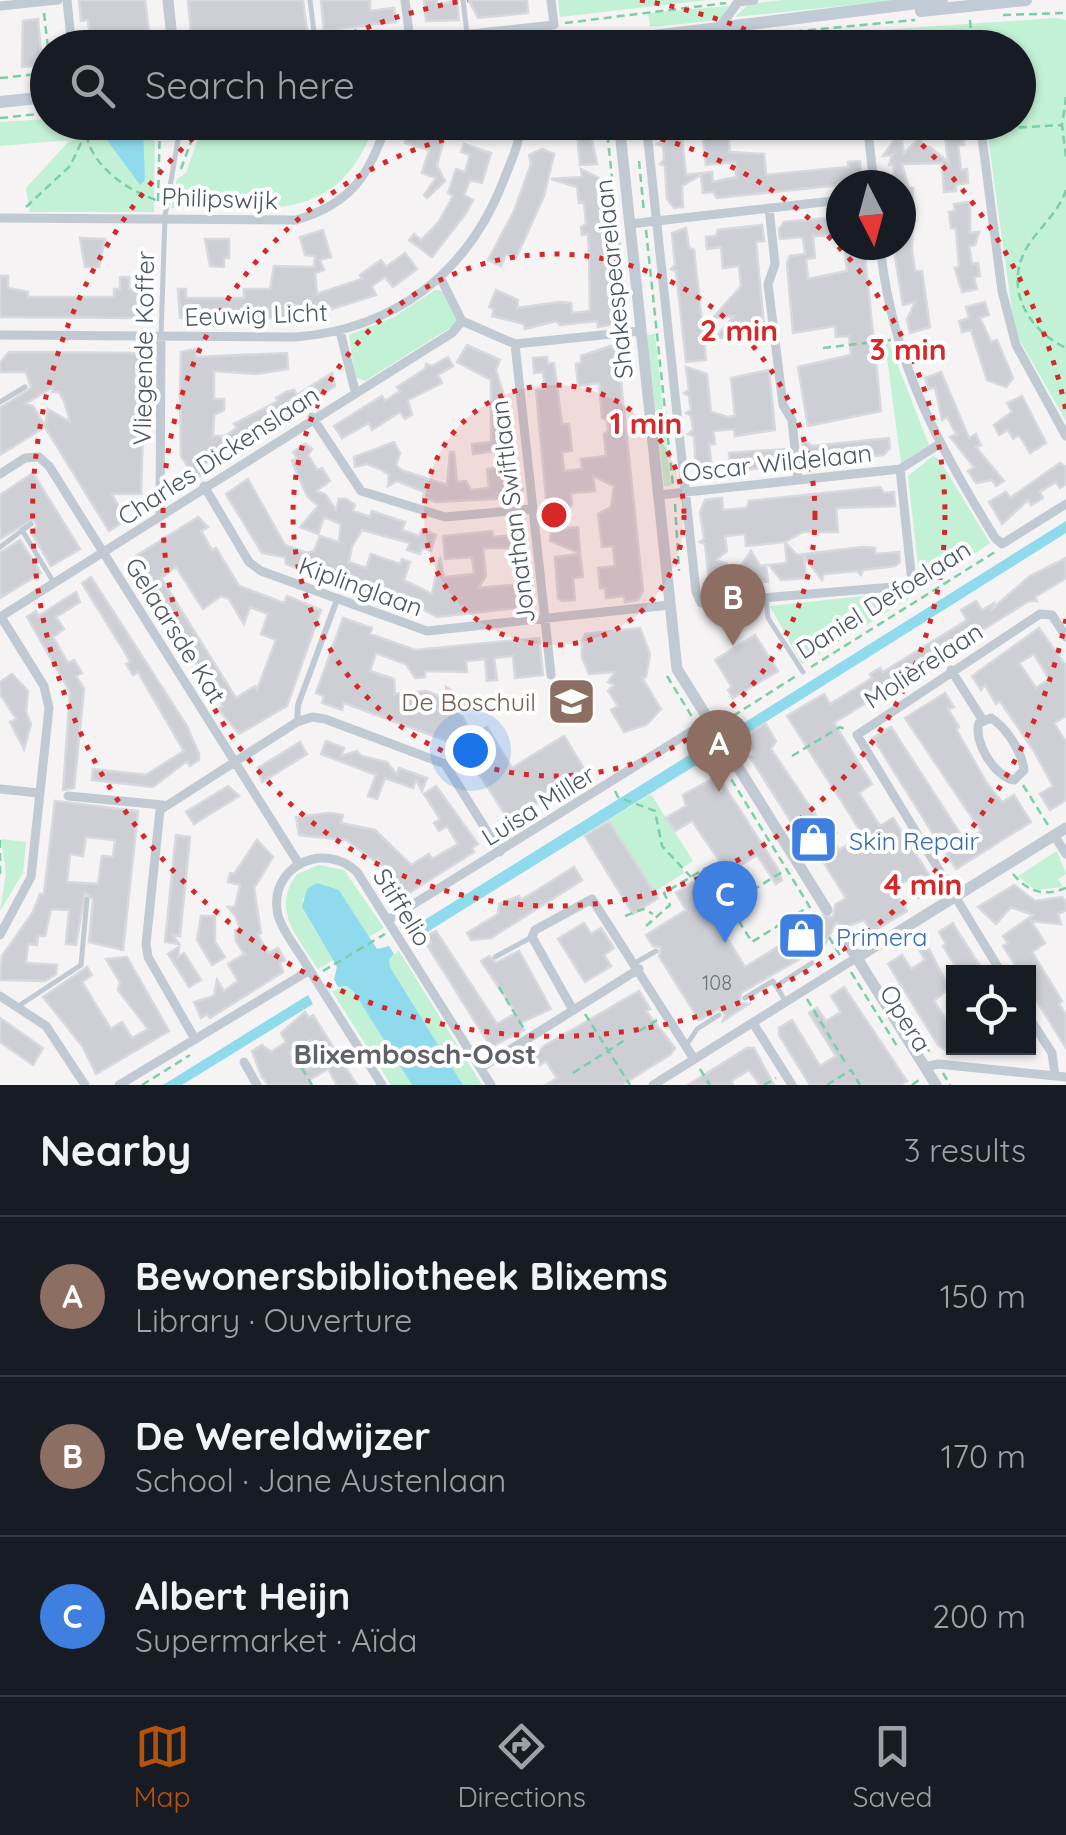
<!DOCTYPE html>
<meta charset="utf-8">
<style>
:root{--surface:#171b24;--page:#242831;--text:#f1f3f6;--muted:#9ea1a6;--line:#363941;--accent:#b45309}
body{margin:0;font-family:Quicksand,sans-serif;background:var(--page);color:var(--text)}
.controls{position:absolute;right:30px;bottom:30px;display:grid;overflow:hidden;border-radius:0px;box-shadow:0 2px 8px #0004}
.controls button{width:90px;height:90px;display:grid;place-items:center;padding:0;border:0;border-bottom:2px solid var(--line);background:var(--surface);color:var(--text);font:50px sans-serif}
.compass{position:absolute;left:826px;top:170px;width:90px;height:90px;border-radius:50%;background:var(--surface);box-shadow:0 2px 8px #0004;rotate:174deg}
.you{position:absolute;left:470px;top:750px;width:35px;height:35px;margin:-25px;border:8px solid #fff;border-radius:50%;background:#1a73e8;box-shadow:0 0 0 15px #1a73e833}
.badge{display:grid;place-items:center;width:65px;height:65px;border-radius:50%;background:var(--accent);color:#fff;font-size:32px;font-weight:700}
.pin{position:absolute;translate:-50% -82px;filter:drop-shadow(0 2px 5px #0008)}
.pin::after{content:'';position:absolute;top:52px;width:35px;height:30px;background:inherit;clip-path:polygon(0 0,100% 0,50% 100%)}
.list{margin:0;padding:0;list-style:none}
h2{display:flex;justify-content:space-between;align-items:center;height:130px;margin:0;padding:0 40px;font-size:42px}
h2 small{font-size:32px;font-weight:400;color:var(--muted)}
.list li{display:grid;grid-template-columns:65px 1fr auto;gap:30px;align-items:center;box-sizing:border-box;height:160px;padding:0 40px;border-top:2px solid var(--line)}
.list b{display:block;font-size:38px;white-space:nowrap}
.list p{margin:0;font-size:32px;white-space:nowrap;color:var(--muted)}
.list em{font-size:32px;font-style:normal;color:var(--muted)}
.icon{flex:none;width:55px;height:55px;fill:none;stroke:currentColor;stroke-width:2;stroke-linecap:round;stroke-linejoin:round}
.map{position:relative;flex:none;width:1066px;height:1085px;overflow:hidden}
.search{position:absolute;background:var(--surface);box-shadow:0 2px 8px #0004;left:30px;right:30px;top:30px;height:110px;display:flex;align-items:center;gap:25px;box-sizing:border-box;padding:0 35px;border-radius:55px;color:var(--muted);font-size:38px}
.sheet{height:610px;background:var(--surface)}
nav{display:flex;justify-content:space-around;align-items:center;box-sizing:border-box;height:140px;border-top:2px solid var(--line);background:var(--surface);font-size:28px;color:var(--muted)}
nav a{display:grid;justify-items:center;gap:5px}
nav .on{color:var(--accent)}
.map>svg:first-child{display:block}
</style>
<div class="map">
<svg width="1066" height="1085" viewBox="0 0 1066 1085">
<rect width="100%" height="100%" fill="#f5f3f3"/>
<path fill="#c3f1d5" d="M558,0H707L560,17Z
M783,0H900L735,17L749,4Z
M729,6L721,20L650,27L648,13Z
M1056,18L1066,20V421L1015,332L986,123L1018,122V48H739L894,29Z
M47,119L48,122L155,123L154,212H30L26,188L70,140L0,146V122Z
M204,122H375V123C338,229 264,206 171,208L177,179L186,173Z
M435,290L442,291L457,320L453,326L365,381L355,377L349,335L394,317Z
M655,334L671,486H664L647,335Z
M885,343H889L929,445L901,463Z
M933,456L939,459L990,543L926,588L920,584L908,476Z
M909,591L910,598L802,664L770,606Z
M651,794L693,861L682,868L684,873L654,892L608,820Z
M1,839L26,842L23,873L0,911L6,872Z
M1057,851L1066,874L1058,879L1063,887L1035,890L1018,876Z
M319,865L344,870L384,928L369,937L339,890L302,899L305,913L333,960L318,969C298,937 270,910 297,874Z
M399,951L482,1085H463L390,967L388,959Z
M347,986L354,992L412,1085H391L332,991Z"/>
<path fill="#90daee" d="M143,129L145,180L140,185L107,140L113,130Z
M1066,521V533L740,738L734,729Z
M702,747L709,757L416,939L410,929Z
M317,883L339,890L377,949L389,946L394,954L389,959L390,967L463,1085H412L354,992L347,986L338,987L334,979L337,967L302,907L307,889Z
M308,995L313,1004L182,1085H163Z"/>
<path fill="#cdcfd5" stroke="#d7d9de" stroke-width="2.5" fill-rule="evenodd" d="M79,0H145L151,48H91L88,20L81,21Z
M188,0H303L307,31L192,43Z
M321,0H370V11L394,8L396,22L324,30Z
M424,0H437V5L457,0L459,20L426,21Z
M469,0H527L528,13L478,18Z
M38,19L42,65L22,67L23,21Z
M411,122H425L423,127L437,132L435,139L443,142L437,166L445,181L427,198L424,195L436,178L422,173L429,150L405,143Z
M701,122H755V129L728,131L730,152L764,154L766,175L848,167V162L860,161L861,176L850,178L848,184L717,198L713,192L703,193L701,175L682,186L683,207L674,208L667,199L665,166L660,164L664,160L663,146L657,144L681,130L686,175L712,172L713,182L736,177L735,162L706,165Z
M590,131L597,164L580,165L577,132Z
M964,132V145H958L961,170L967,169L968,183L956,185V191L944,192L942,163L902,164L909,188H913L912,251L915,271H922L930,327L910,333L907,320L915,302L903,305L893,245H901V185H889L888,176L894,175L893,165H889L892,155L883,156L895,139L902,142L904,153L921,137L922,148L930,147L948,162L945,134Z
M464,144L491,153L482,183L470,180L464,195L473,200L466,213L432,257L409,240L414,234L421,240L438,223L453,196L448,193L456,169L465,172L470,155L461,152Z
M542,149L554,154L544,196L516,258L506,254L501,266L488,260L514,211L531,164L529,155Z
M581,169L599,178L614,324L598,327L597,321L560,325L556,321L525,329L524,324L492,316L494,309L489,307L496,290L518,300L517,308L559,302L571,303L572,313L590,311L589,251L588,234L582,235L581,227L586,224L584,202L579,203L577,187L551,179L582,177Z
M970,202V233L979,232L975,245L969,246L972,264L978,263L980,276L974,277L977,289L962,292L955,268L959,267L956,228H951L949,212L955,211L954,204Z
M828,218L841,219V235L813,236L815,258L806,259L808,279L847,271L844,247H864L881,411L808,426L798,367L851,355L849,336L836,337L835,326L793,333L787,263L790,256L805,254L803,237L780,239L779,229L784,222Z
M762,225L764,241L756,242L765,337L715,338L734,316L713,318L741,286L739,266L723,268L721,247L707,249L706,237L716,236L718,230Z
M686,228L689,248L694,250L706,360L686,362L676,271L671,269L675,265L672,233Z
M323,230L331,257L320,260L324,270L315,273L317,294L362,279L360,275L381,260L386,267L405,253L417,269L393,287L385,277L372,286L376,295L310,316L307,306L291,305V318H180L178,289H186V298H244V289H270L274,266L314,267L315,256L305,255L300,237Z
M80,238L105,239L99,267H85Z
M205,239H229V258H224V267L210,266Z
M0,276H8V288L28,292V297H114V289H120V277H129V289H137V298H146V318L0,317Z
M985,302L989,315L980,318L991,342L997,340L1013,378L1006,387L987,380L971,330L962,332L959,321L969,318L966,307Z
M467,345L500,360L496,370L508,409L502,410L504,430L513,436L510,439L516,487L523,489L517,498L436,502L423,497L425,492L397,481L388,486L389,475L380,469L367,464L355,467L354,457L394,442L400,453L396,465L401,470L447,485L450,452H454L457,482L466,481L471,490L489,488L487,469L497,468L495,451L473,454L472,444L491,442V380L457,362Z
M611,346L618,353L643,591L638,600L625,602L624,596L606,598L605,588H600L598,568L615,566L613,546L602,547L598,514L611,507L614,486L593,476L595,491L571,493L572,505L565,510L567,528L578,527L580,553L550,541L551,530L556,529L554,511L547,508L536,390L545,389L543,372L534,373L533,358L547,357L548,364L554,363L562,424H569L572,451L562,452L564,471L582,469L581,459L606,456L604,434L608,431L607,420L602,418L599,383L578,386L576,364L581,363V356Z
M196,349V357L287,353L288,369L256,374L214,371V399H224V410L214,415L213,436H225L237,428L234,424L278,401L276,398L286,392L294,390L297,395L332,373L335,386L238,449L228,450L203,465L209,473L195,478L181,456L180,395L181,352Z
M9,352L146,353V373H136V390L144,395L141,494H112L126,520L109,531L45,427L0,455V408L31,388L26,372H0V363ZM53,387L52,392H59L64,401L70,422L48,409L45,426L33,406L25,404Z
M448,357L453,366L438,375L442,383L408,400L412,415L405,419L400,412L372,430L369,423L342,438L334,426L382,396L385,401L400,391L397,387L425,369L426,364L432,366Z
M686,367L707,374L711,412L728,417L735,416L731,378L769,370L775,430L735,436L734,429L713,431L715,444H709L713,476L702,477L696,469L694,436L688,434L693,430L691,416L686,413L691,410L689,396L684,393L689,390Z
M941,372L969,438L976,434L981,445L976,447L1004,481L996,486L992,480L976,483L968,471L974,467L950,437L956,434L947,417L942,420L935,387L929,389L925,378Z
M1022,396L1046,443L1030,453L1019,435L1013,439L1008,430L999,435L994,425L1012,412L1007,403Z
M802,438L812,446L889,438L890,448L883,455L810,463L804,457Z
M305,444L312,449L308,455L317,470L322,468L330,481L316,491L325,494L336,510L339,499H346L355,505L353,511L370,517L372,511L405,522L402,530L419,536L422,529L436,535L431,551L422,548L420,554L407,550L410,543L362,530L352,546L349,562L366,568L371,554L400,564L402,559L410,562L404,580L432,594L440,557L444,577L474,574L472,557L445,559L443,536L492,531L493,537L512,535V528L521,527L525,529V548H483L486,576L478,588L531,583L534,606L437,617L417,606L412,610L286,564L285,557L262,553L226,494L248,479L285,545L307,553L314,551L320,536L339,542L341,524L324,517L318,534L300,527L318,506L307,496L292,461L297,458L293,452Z
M787,449L788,465L744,470L741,464L730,465L729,453Z
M1060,463L1066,467V484L1060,488L1056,482L1040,492L1043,498L1031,505L1028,500L1002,524L989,502L1006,492L1010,498Z
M33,473L80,549L51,566L31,532L37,526L34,519L0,539V495Z
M880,487L884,493L894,492L895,506L836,508L838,532H803L785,542L797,555L863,547L875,548V554L899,552L900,562L895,566L863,570L861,575L857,571L824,574L822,580L804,557L806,578L781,580L769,565L787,563L785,542L746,546L745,534L725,536L727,551L716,560L727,564L730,591L710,590L705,544L700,542L704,539L700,512L705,500L722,498L723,510L747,508L749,501Z
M198,517L208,527L201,531L212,550L216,548L239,586L284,603L287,596L321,610L287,706L239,734L218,709L223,706L156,598L149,586L153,584L142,568L135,573L131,559ZM176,567L203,609L221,596L229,599L244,624L250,607L268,614L261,634L276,640L257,690L255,686L236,698L161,578Z
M20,540L41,573L0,598V553Z
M751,551L760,566L766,565L768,582L730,581Z
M580,554L583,577L573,578L575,600L562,601L558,598L555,557Z
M1066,558V578L1035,597L1037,601H1029L834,723L872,784L859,793L880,826L893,818L936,886L918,898L907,880L893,889L907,911L872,932L864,920L848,926L836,923L825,944L741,993L740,1002L749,1004L723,1021L725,1014L720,1009L699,1020L659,956L661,947L653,946L646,935L686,910L676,893L696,880L714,904L719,912L713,916L745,967L813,925L810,920L819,915L833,917L835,905L846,898L802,828L797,831L750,757L754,754L744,737L765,723L776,741L771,749L839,850L863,835L787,716L824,694L830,704L872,678L870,674L880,668L883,672L967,620L961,610L976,601L982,610L994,603L992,609L1030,576Z
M91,577L187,726L199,754V760L190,766L187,761L153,787L92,780L93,769L146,775L184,751L138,672L133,675L126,664L130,662L126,654L82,583Z
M76,592L80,602L56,617L64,629L53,637L68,663L74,660L82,673L76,676L84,689L74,788L63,790L70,692L27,617L36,611L38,616Z
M343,618L372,628L370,634L415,650L539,638L543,675L515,678L513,656L494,658L497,680L487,681L485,659L466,661L467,672L425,671V677L415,678L406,664L376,653L370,671L394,679L395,694L426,691L447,699L446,687L455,693L456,701L468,699L469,711L458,707L472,737L487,727L512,768L564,736L588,775L508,819L461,746L344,703L342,710L322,703L324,696L316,693Z
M640,628L650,654L646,677L642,678L661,709L646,725L624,732L611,710L618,706L608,691L614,685L608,682L615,672L589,674L582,658V642L585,634Z
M1039,628L1066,666V716L1054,723L1066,742V800L1050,810L1040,794L1053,786L1034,751L1000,701L996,704L985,685L981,690L972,676ZM1034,654L1049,679L1036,688L1019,663Z
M755,635L778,671L733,698L728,690L732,687L715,660Z
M12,674L28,691L26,712L31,724L24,749L10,722L16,719L0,694V682Z
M945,693L954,707L948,709L959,727L956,729L986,782L1002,802L1014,795L1031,822L956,869L946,853L952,849L942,833L935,837L873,738L891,727L965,841L981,831L905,718Z
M326,741L344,748L341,756L357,751L361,756L387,762L397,775L399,768L427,778L422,791L416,780L413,788L385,778L377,799L368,796L376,775L321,754Z
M300,742L307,754L262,782L258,768Z
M718,776L778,869L782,880L776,884L757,855L728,873L692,821L675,831L666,818L686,806L683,795Z
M228,786L239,796L194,824L186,812Z
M436,786L478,844L472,848L474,852L401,898L378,858L375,861L346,840L299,835L296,817L330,813L343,815L341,823L375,830L411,865L429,854L432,859L458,844L447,826L439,831L434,823L440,819L424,794Z
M55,801L138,811L123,950L89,942L93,899L85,893L76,945L66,944L69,910L51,909L45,936H38L37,945L28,944L26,963L57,965L56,974L45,981L0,980L2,956L33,912L40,894H44ZM86,837L115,840L113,857L102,856L98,884L67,882L70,854L83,856Z
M609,821L658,898L633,914L585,836Z
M176,835L190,837L180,936L173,935L179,944L165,942Z
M257,840L273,857L254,888L261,933L257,934L269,953L278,948L285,960L280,963L283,972L210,1018L207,1014L201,1018L194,1002L214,996L217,980L224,991L238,981L228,964L244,954L236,941L235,930L240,929L236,917L228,907H235L240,885L228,882L230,873L234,874Z
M574,867L582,880L491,938L471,940L467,933L498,914L499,904L519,896L521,900Z
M1014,885L1035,901L1062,897L1066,902V910L1058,914L1061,924L1031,921L1045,943L1032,952L1062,1001L1059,1004L1066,1015V1048L1028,987V972H1020L1003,946L1008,943L1003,936L1033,915L1011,907L996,924L978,907Z
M201,916H215V942L225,957L212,965L197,940Z
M584,923L591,934L601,928L614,948L604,955L611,966L585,982L558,939Z
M953,923L958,932L984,972H959L943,946L946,944L939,932Z
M436,931L497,1024L516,1013L481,961L489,956L496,963L519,951L551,1009L520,1023L524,1030L491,1047L427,945L431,943L427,936Z
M924,939L949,988L934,1001L954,1032V1047L947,1051L938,1045L888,964L902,955L911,969L925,960L916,944Z
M179,947L178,957L184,953L201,980L189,987L168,954Z
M127,957L169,1031L96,1074L83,1047L43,997L87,967L92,975L82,982L106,1021L111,1029L122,1022L132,1038L148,1029L118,990L120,982L106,959Z
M844,987L907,1081L900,1085H810L779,1035V1028L792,1020L820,1066L836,1056L809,1013L817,1008L826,1021L841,1012L831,996Z
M639,991L650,1009L646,1011L675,1048L671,1054L622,1085H546L557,1078L546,1061L540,1065L534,1057L544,1046Z
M305,1012L309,1018L313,1015L357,1085H337L328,1069L308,1081L311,1085H269L262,1077L252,1051L262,1045L271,1052L286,1042L281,1033ZM310,1040L322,1061L308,1069L304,1063L299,1066L290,1053Z
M0,1018L43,1048L33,1065L0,1042Z
M747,1048H754L774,1085H760L749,1070L731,1081L733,1085H688Z"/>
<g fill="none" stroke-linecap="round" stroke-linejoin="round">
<path stroke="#7ad0a6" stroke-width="2.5" stroke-dasharray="8 5" stroke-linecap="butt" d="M44,13L48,48
M1003,15L1066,13
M970,20L972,48
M565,23L726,3
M769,34L915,20
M695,48L761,35
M0,78L48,73
M1066,97L1062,125L1066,157
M0,118L48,113
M84,122C86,162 122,188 156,200
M606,122L622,270
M528,127L576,122
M993,129L1062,125
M639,161L644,212
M181,169L198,122
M1066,190C1058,214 1038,228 1026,249C1004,289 1028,330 1066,348
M158,201L160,122
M26,207L70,166L84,137
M646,230L673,486
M823,348L891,340
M675,504L679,571
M811,667L995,552
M667,676L694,720
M722,723L796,676
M704,735L816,917
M792,756L840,727L847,730
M1023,785L1048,825
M615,791L618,797L655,811L662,846L691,877
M833,839L838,830
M0,840V878
M807,857L816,850
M1013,874C1028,892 1044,897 1066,888
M730,904L787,869
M625,916L643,909L653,914
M646,926L670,905L664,893L706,868L752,942L808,907
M829,937L841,957
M323,971L385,934
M851,972L897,1046
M499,987L524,1029
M807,999L845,1062
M585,1014L630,1085
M911,1023L931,1054
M639,1031L659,1019
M295,1057L312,1085
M700,1069L710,1085
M573,1073L628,1038
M943,1073L950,1085
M142,1085L190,1055
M764,1085L776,1078
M827,1085L851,1070L860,1085
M912,1085L919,1080"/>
<path stroke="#c1cad2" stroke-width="5" d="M310,0L316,48
M463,0L467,34
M161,337L165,216L181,122
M0,402L25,387
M22,530L54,583
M0,547L31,524
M766,600L768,618L803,672
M495,957L532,937
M635,963L656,951
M776,986L812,963
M745,998L773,981L786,1002
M17,1007L81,965L87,899
M686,1046L697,1029L719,1015"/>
<path stroke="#c1cad2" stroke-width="6" d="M297,722L298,705L338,597"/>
<path stroke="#c1cad2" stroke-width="9" d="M67,0L72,48
M405,0L410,40
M0,6L58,0
M720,27L738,2L754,0
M339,48L554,25L551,0
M646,122L696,592L701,603L905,586L912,582L900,469
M867,122L874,185
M980,122L1002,291L1016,345L1066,436
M769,208L775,264L768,284L783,405L792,420L798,479
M0,218L296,220C351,204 370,175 387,122
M630,224L841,200
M880,245C892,361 936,441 995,538L1002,544L1066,504
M440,277L462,321L515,344L641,331
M340,331L355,391
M0,335L296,337C394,329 467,274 503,182C510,163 521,143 520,122
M515,344L551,675
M312,417L361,491L445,517L531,509
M0,474L25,458L39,457L49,466L299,864
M204,486L249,562L261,571L427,631L670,605
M659,495L900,469L938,445
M160,515L161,337
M0,617L452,333L462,321
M951,670L982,719
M991,718C1006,727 1022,752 1024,770L1014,780C995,777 973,742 979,723Z
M0,789L39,793
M68,796L163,805
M1054,835L1066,854
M388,920L708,721
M0,935L31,877L49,708L44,686L1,617
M1001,972L857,735L1040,614L1052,615L1066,637
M0,996L46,1026L85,1085
M573,1010L532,937L535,930L592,899L694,1059
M1028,1016L1052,1053L1055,1076
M753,1023L792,1085
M195,1039L148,957L146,944L160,810L297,722L312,717L325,719L445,764L500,852
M244,1062L257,1085
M925,1067L938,1064L1066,1077
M481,1068L639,969
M119,1085L310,970
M382,1085C356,1044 330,1003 304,961C296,947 282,931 278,915C267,867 324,840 357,872L491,1085
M653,1085L856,958"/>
<path stroke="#c1cad2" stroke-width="11" d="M168,0L173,48
M619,122L677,669L827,910
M840,931L936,1085
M856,958L1066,828"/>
<path stroke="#c1cbd6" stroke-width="12" d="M921,11L1026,0
M495,48L587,37L619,40
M597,48L621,40L942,0
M0,102L48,97"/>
</g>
<circle cx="554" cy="515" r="130" fill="#d62828" fill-opacity=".12"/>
<g fill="none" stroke="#d62828" stroke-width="5" stroke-dasharray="5 10">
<circle cx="554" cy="515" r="130"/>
<circle cx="554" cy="515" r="261"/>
<circle cx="554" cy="515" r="391"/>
<path d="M1066 619A522 522 0 1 1 208 124M325 46A522 522 0 0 1 468 0M640 0A522 522 0 0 1 783 46M900 124A522 522 0 0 1 1066 411"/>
</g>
<defs>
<symbol id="school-square" viewBox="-11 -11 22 22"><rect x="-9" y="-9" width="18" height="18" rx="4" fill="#8d6e63" stroke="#fff"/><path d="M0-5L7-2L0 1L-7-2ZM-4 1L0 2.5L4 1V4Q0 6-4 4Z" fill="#fff"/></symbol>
<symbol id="shop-square" viewBox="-11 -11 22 22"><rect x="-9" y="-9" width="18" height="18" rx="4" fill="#3f7fe0" stroke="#fff"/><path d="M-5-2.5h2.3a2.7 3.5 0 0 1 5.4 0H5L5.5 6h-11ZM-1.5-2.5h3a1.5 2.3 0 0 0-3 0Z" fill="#fff"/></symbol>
</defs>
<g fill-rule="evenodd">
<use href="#school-square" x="544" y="674" width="55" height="55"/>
<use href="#shop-square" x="786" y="812" width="55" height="55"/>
<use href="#shop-square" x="774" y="908" width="55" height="55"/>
</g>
<g text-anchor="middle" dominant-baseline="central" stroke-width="8" stroke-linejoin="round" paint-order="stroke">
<g font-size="20" fill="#6b747e">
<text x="717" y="982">108</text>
</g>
<g font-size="25" fill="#4a5661" stroke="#fff">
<text transform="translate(220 198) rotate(2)">Philipswijk</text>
<text transform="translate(613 279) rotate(-96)">Shakespearelaan</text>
<text transform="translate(256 314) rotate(-2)">Eeuwig Licht</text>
<text transform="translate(143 348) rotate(-89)">Vliegende Koffer</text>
<text transform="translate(218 455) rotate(-33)">Charles Dickenslaan</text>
<text transform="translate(777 462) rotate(-6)">Oscar Wildelaan</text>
<text transform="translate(512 512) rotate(-97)">Jonathan Swiftlaan</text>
<text transform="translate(361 586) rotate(20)">Kiplinglaan</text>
<text transform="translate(883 599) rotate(-32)">Daniel Defoelaan</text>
<text transform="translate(176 630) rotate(58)">Gelaarsde Kat</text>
<text transform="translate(923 665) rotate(-33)">Molièrelaan</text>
<text transform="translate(538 805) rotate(-32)">Luisa Miller</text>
<text transform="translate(403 907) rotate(58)">Stiffelio</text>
<text transform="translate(906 1018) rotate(58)">Opera</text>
</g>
<g font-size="25" fill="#785e54" stroke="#fff" text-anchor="end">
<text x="536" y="701">De Boschuil</text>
</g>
<g font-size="25" fill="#366cbe" stroke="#fff" text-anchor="start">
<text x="849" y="840">Skin Repair</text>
<text x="836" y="936">Primera</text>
</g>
<g font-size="28" font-weight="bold" fill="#5f6368" stroke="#fff">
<text x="415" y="1053">Blixembosch-Oost</text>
</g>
</g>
<circle cx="554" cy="515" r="15" fill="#d62828" stroke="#fff" stroke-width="5"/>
<g font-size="30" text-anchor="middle" font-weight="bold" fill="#d62828" stroke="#fff" stroke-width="8" stroke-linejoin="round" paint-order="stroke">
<text x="739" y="341">2 min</text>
<text x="908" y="360">3 min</text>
<text x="646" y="434">1 min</text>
<text x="923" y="895">4 min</text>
</g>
</svg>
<div class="controls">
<button><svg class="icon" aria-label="locate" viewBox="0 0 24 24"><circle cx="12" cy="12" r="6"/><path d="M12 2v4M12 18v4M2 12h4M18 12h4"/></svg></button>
</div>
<svg class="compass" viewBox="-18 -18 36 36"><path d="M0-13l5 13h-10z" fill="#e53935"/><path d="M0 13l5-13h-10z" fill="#9ea1a6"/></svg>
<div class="you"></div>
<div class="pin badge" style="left:719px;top:792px;background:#8d6e63">A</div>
<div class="pin badge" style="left:733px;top:646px;background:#8d6e63">B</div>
<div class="pin badge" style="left:725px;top:943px;background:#3f7fe0">C</div>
<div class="search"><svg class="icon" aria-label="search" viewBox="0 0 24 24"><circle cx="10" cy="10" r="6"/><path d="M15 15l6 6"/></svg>Search here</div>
</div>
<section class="sheet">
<h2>Nearby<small>3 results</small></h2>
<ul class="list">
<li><span class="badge" style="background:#8d6e63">A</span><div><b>Bewonersbibliotheek Blixems</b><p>Library · Ouverture</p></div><em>150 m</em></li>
<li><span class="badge" style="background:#8d6e63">B</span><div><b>De Wereldwijzer</b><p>School · Jane Austenlaan</p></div><em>170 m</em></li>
<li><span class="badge" style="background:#3f7fe0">C</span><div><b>Albert Heijn</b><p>Supermarket · Aïda</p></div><em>200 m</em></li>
</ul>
</section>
<nav>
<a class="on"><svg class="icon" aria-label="map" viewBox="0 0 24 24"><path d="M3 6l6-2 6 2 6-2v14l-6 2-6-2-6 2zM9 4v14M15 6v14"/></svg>Map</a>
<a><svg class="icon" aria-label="directions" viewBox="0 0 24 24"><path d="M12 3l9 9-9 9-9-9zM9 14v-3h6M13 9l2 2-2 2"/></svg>Directions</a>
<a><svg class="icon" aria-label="saved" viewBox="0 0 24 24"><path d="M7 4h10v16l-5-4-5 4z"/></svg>Saved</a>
</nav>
